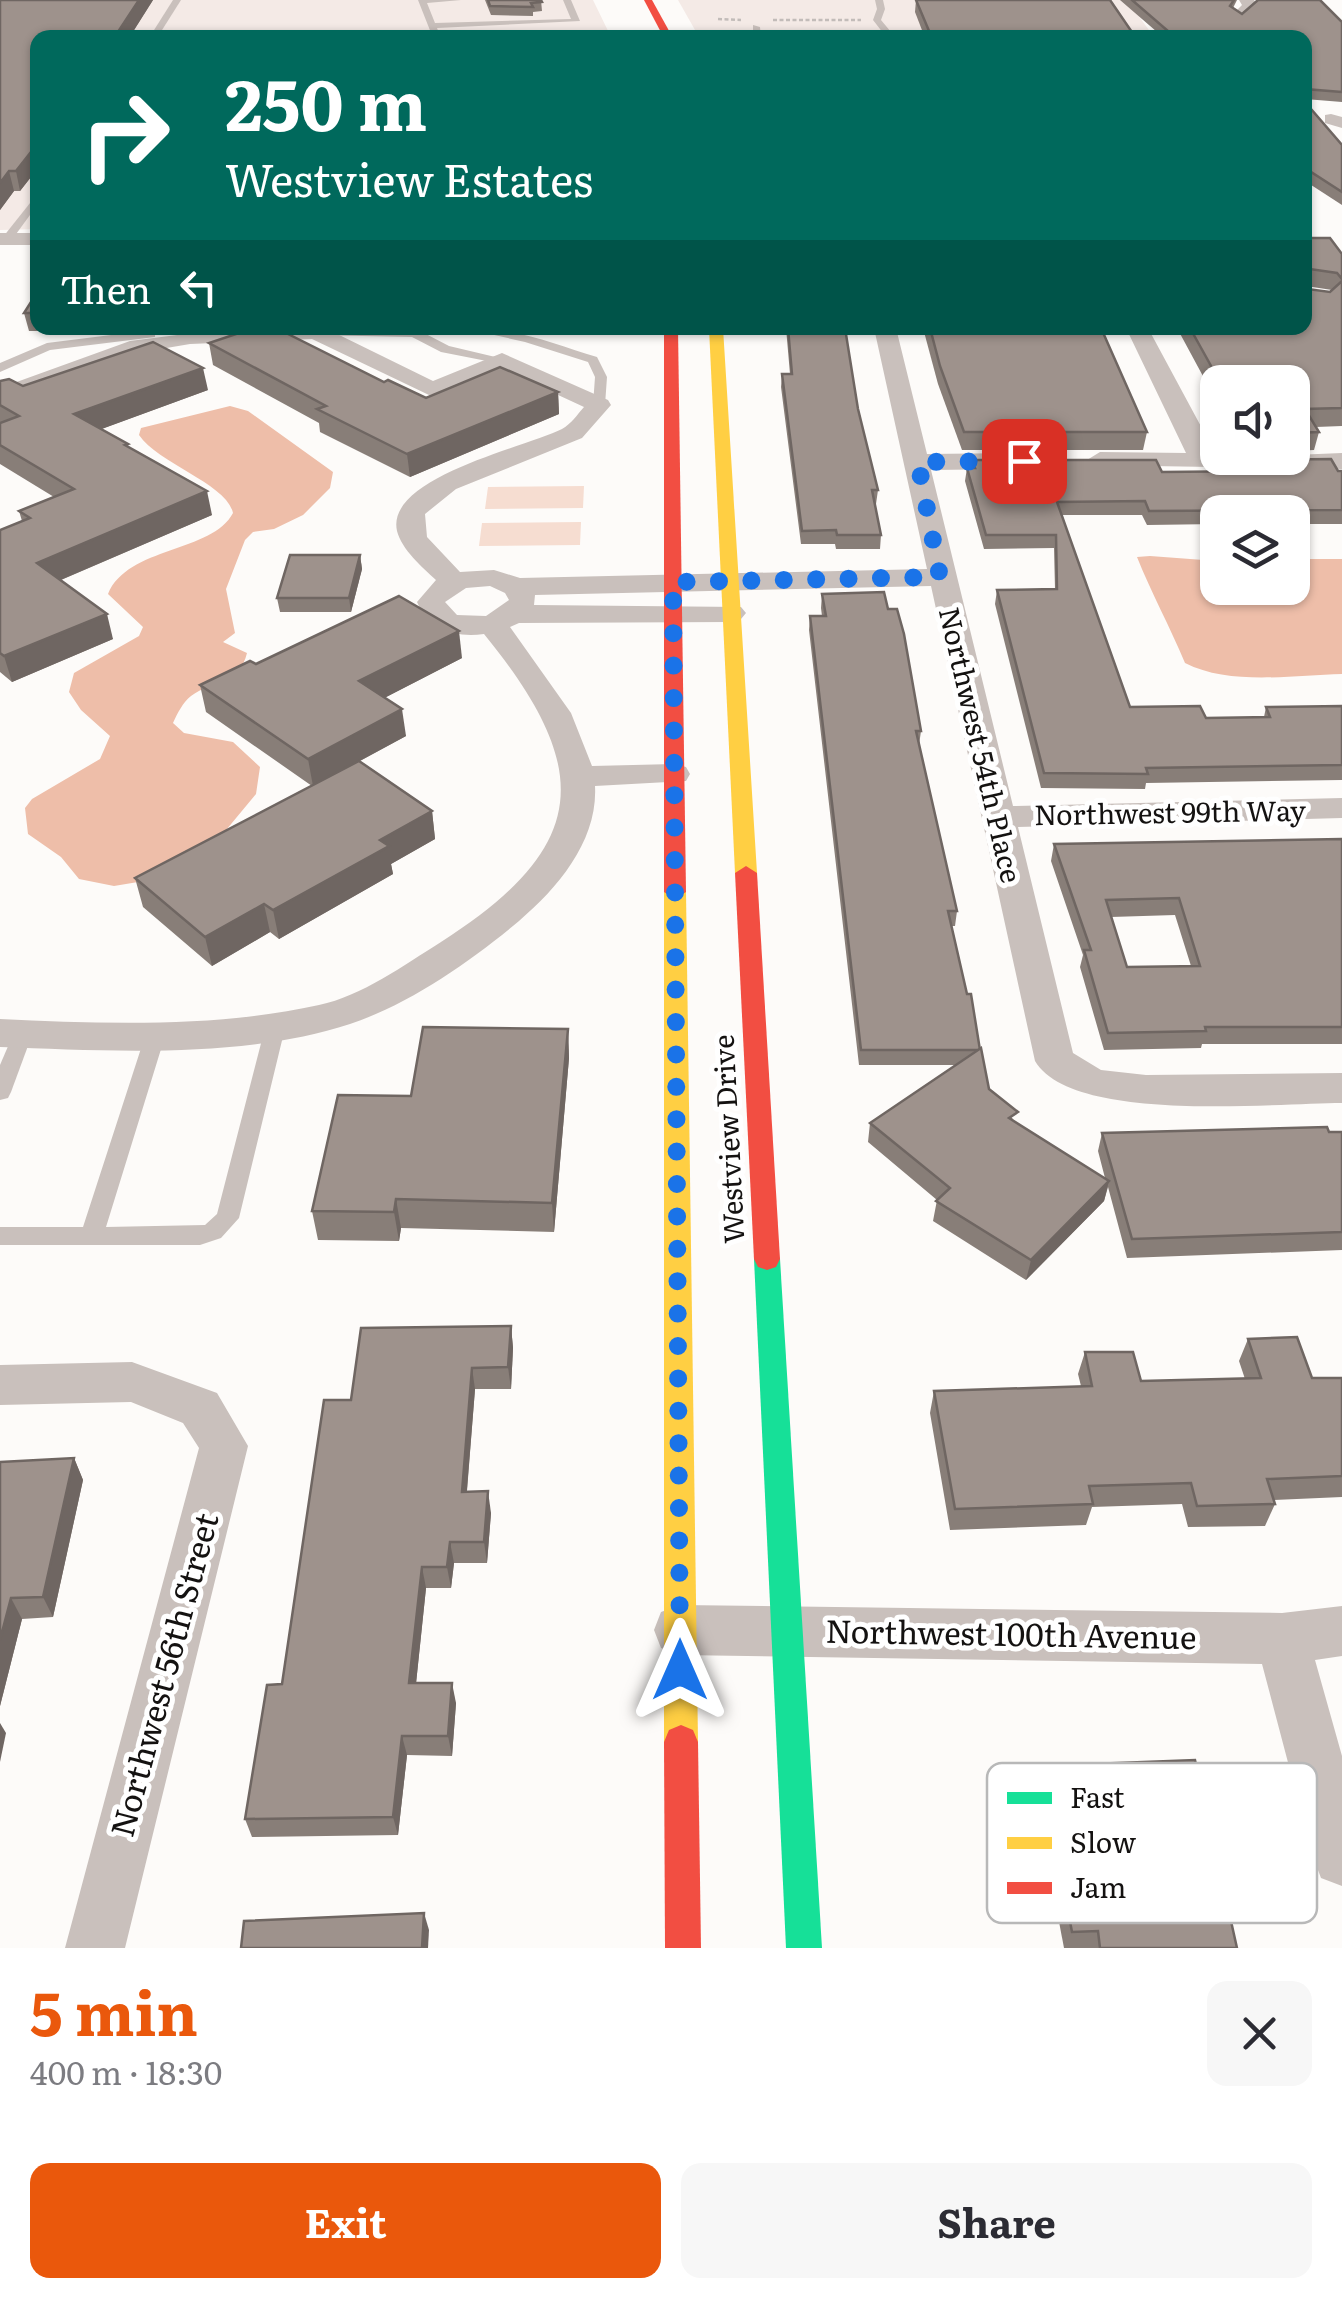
<!DOCTYPE html>
<meta charset="utf-8">
<style>
body{margin:0;font-family:Literata,serif;background:#f7f7f7;color:#2b2b33;height:100vh;display:flex;flex-direction:column;font-size:38px;white-space:nowrap}
*{box-sizing:border-box;margin:0}
p{font-size:32px;color:#7c7c81}
.icon{flex:none;width:55px;height:55px;fill:none;stroke:currentColor;stroke-width:2;stroke-linecap:round;stroke-linejoin:round}
.map{position:relative;height:1948px;overflow:hidden}
.sheet{display:flex;flex-direction:column;background:#fff;flex:1}
.sheet>*{flex:none}
.hud{position:absolute;left:30px;top:30px;width:1282px;height:305px;border-radius:20px;box-shadow:0 2px 8px #0004;background:#00695c;color:#fff;overflow:hidden}
.tools{position:absolute;left:1200px;top:365px;display:grid;gap:20px}
.tools a{display:grid;place-items:center;width:110px;height:110px;border-radius:20px;background:#fff;box-shadow:0 2px 8px #0004;font-size:50px}
.pin{position:absolute;display:grid;place-items:center;width:85px;height:85px;color:#fff;margin:-42px;border-radius:20px;box-shadow:0 5px 15px #0006}
.me{position:absolute;width:110px;margin:-55px;rotate:0deg;stroke-linejoin:round;filter:drop-shadow(0 0 8px #0008)}
.turn{display:flex;align-items:center;gap:35px;height:210px;padding:0 30px;font-size:45px}
.turn .icon{width:130px;height:130px;stroke-width:2.5}
.turn b{display:block;font-size:70px;line-height:85px}
.then{display:flex;align-items:center;height:95px;padding:0 30px;background:#0003;gap:20px;font-size:38px}
.round{display:grid;place-items:center;flex:none;width:105px;height:105px;border-radius:20px;background:#f7f7f7}
.overview{display:flex;align-items:center;justify-content:space-between;height:170px;padding:0 30px}
h1{font-size:60px;font-weight:700;line-height:75px;color:#ea580c}
.button{display:flex;gap:20px;margin-top:auto;padding:20px 30px}
.button a{flex:1;height:115px;border-radius:20px;background:#ea580c;color:#fff;font-size:40px;font-weight:700;line-height:115px;text-align:center}
.button a+a{background:#f7f7f7;color:#2b2b33}
.map>svg:first-child{display:block}
.built{fill:#f4eae6}
.green{fill:#f6ddd1}
.water{fill:#eebea9}
.lines{fill:none;stroke-linecap:round;stroke-linejoin:round}
.path{stroke:#c2bcb9;stroke-width:2.5;stroke-dasharray:4 2.5;stroke-linecap:butt}
.lane{fill:#c9c0bc;fill-rule:evenodd}
.street{fill:#c9c0bc;fill-rule:evenodd}
.fast{fill:#16e098;fill-rule:evenodd}
.slow{fill:#ffcf43;fill-rule:evenodd}
.jam{fill:#f24e42;fill-rule:evenodd}
.wall{fill:#887e78;fill-rule:evenodd}
.shaded-wall{fill:#6f6662}
.building{fill:#9e928c;stroke:#6f6662;stroke-width:2.5;fill-rule:evenodd}
.route{stroke:#1a73e8;stroke-width:18;stroke-dasharray:0 32.4}
.labels{text-anchor:middle;stroke-width:10;stroke-linejoin:round;paint-order:stroke}
.street-label{font-size:28px;fill:#141211;stroke:#fff}
.near-street-label{font-size:32px;fill:#141211;stroke:#fff}
.key{fill:#fff;stroke:#b8b8b8;stroke-width:2.5}
.key-label{font-size:28px;fill:#141211}
</style>
<div class="map">
<svg width="1342" height="1948" viewBox="0 0 1342 1948">
<rect width="100%" height="100%" fill="#fdfbf9"/>
<g class="built">
<path d="M 0,0 L 593,0 L 611,37 L 38,38 L 37,229 L 0,230 Z"/>
<path d="M 678,0 L 1127,0 L 1154,37 L 699,37 Z"/>
</g>
<g class="green">
<path d="M 584,486 L 583,508 L 485,509 L 488,487 Z"/>
<path d="M 581,522 L 580,545 L 479,546 L 482,523 Z"/>
</g>
<g class="water">
<path d="M 230,406 L 248,411 L 333,472 L 330,488 L 303,515 L 274,529 L 253,532 L 245,540 L 226,589 L 235,633 L 223,642 L 247,653 C 240,683 213,680 191,696 C 183,702 177,714 173,723 L 184,733 L 233,742 L 260,767 L 256,794 L 207,853 L 138,882 L 114,886 L 79,879 L 61,857 L 28,834 L 25,808 L 32,799 L 100,759 L 110,736 L 81,710 L 69,692 L 74,673 L 139,636 L 143,627 L 108,594 C 128,546 212,553 233,513 C 227,484 159,464 139,435 L 141,428 Z"/>
<path d="M 1150,556 L 1217,561 L 1218,588 L 1292,588 L 1293,559 L 1342,559 L 1342,674 C 1292,675 1230,686 1185,663 C 1170,627 1151,592 1137,557 Z"/>
</g>
<g class="lines">
<g class="path">
<path d="M 718,19 L 741,20"/>
<path d="M 773,20 L 861,20"/>
</g>
<g class="lane">
<path d="M 173,0 L 181,0 L 157,38 L 149,38 Z"/>
<path d="M 418,0 L 461,0 L 427,3 L 435,23 L 571,19 L 563,0 L 571,0 L 580,21 L 437,28 L 440,36 L 433,38 Z"/>
<path d="M 875,0 L 883,0 L 885,9 L 881,20 L 896,38 L 887,38 L 873,20 L 877,9 Z"/>
<path d="M 753,25 L 760,27 L 761,38 L 753,38 Z"/>
<path d="M 38,193 L 38,204 L 11,241 L 3,241 L 3,237 Z"/>
<path d="M 316,328 L 434,328 L 424,333 L 449,346 L 508,360 L 502,364 L 441,352 L 412,337 L 312,335 L 310,332 Z"/>
<path d="M 463,328 C 509,325 554,344 597,357 L 607,377 L 605,405 L 599,409 L 593,405 L 595,377 L 588,362 L 525,342 Z"/>
<path d="M 151,330 L 155,331 L 155,337 L 50,350 L 0,372 L 0,363 L 47,343 Z"/>
<path d="M 276,1017 L 286,1024 L 239,1218 L 221,1238 L 200,1245 L 0,1245 L 0,1227 L 83,1227 L 146,1033 L 156,1026 L 166,1033 L 106,1227 L 205,1225 L 217,1214 L 266,1024 Z"/>
<path d="M 22,1028 L 32,1035 L 11,1092 L 8,1098 L 0,1100 L 0,1065 L 15,1030 Z"/>
</g>
<g class="street">
<path d="M 1239,0 L 1254,0 L 1257,5 L 1240,20 L 1232,15 L 1242,5 Z"/>
<path d="M 1331,114 L 1342,117 L 1342,128 L 1325,123 L 1325,115 Z"/>
<rect x="0" y="233" width="38" height="12"/>
<path d="M 232,328 L 325,328 L 433,381 L 502,353 L 608,400 L 611,405 L 582,438 L 456,489 L 425,514 L 427,537 L 460,572 L 494,570 L 520,578 L 927,569 L 874,328 L 896,328 L 927,454 L 1020,453 L 1033,461 L 1020,469 L 931,470 L 1013,806 L 1342,798 L 1342,818 L 1018,827 L 1073,1053 L 1101,1070 L 1146,1075 L 1342,1073 L 1342,1103 C 1275,1103 1072,1124 1035,1061 L 931,586 L 535,595 L 534,605 L 741,607 L 746,613 L 741,619 L 731,622 L 519,623 L 510,627 L 571,713 L 592,766 L 674,764 L 686,767 L 690,774 L 686,781 L 595,786 C 598,840 559,887 519,921 C 471,961 410,1004 350,1024 C 244,1059 110,1051 0,1047 L 0,1019 C 105,1024 216,1028 319,1005 C 362,996 404,965 441,942 C 591,846 594,769 484,634 C 454,638 429,629 417,602 L 436,580 C 422,567 402,550 397,531 C 385,477 527,447 562,429 C 571,424 577,415 584,407 L 502,369 L 446,393 L 429,395 L 312,339 L 190,344 L 143,352 L 0,403 L 0,388 L 130,341 ZM 490,586 L 505,593 L 509,600 L 486,616 L 457,615 L 445,602 L 466,588 Z"/>
<path d="M 1126,328 L 1148,328 L 1218,458 L 1342,453 L 1342,469 L 1091,465 L 1087,460 L 1100,452 L 1186,453 Z"/>
<path d="M 132,1362 L 217,1393 L 248,1446 L 125,1948 L 65,1948 L 199,1448 L 183,1423 L 131,1402 L 0,1405 L 0,1365 Z"/>
<path d="M 680,1605 L 1282,1613 L 1342,1606 L 1342,1656 L 1315,1660 L 1342,1756 L 1342,1886 L 1321,1878 L 1313,1857 L 1262,1664 L 680,1655 L 661,1648 L 654,1630 L 661,1612 Z"/>
</g>
<path class="fast" d="M 767,1248 L 776,1251 L 780,1259 L 822,1948 L 786,1948 L 754,1259 L 758,1251 Z"/>
<g class="slow">
<path d="M 709,328 L 723,328 L 757,873 L 746,880 L 735,873 Z"/>
<path d="M 675,885 L 686,892 L 698,1742 L 693,1754 L 681,1759 L 669,1754 L 664,1742 L 664,892 Z"/>
</g>
<g class="jam">
<path d="M 644,0 L 652,0 L 673,38 L 664,38 Z"/>
<path d="M 664,328 L 678,328 L 686,892 L 675,899 L 664,892 Z"/>
<path d="M 746,866 L 757,873 L 780,1259 L 776,1267 L 767,1270 L 758,1267 L 754,1259 L 735,873 Z"/>
<path d="M 681,1725 L 693,1730 L 698,1742 L 701,1948 L 665,1948 L 664,1742 L 669,1730 Z"/>
</g>
</g>
<g class="wall">
<path d="M 0,0 L 153,0 L 129,38 L 38,38 L 38,168 L 20,191 L 14,191 L 0,210 Z"/>
<path d="M 485,0 L 541,0 L 542,11 L 533,12 L 533,16 L 491,15 Z"/>
<path d="M 916,0 L 1136,38 L 925,38 L 915,12 Z"/>
<path d="M 1120,0 L 1237,0 L 1233,8 L 1242,14 L 1257,0 L 1320,0 L 1342,22 L 1342,102 L 1305,99 L 1305,38 L 1164,38 Z"/>
<path d="M 1305,102 L 1342,145 L 1342,205 L 1305,181 Z"/>
<path d="M 1305,238 L 1342,254 L 1342,426 L 1316,427 L 1319,432 L 1314,450 L 1292,451 L 1292,382 L 1218,382 L 1218,404 L 1177,328 L 1305,328 ZM 1306,286 L 1332,290 L 1330,292 L 1307,289 Z"/>
<path d="M 38,291 L 38,328 L 104,328 L 102,331 L 29,331 L 24,313 Z"/>
<path d="M 786,328 L 845,328 L 858,409 L 878,490 L 876,504 L 875,504 L 881,535 L 880,549 L 836,549 L 835,544 L 801,544 L 781,387 L 782,374 L 790,374 Z"/>
<path d="M 923,328 L 1101,328 L 1147,432 L 1143,450 L 962,450 L 938,384 Z"/>
<path d="M 209,343 L 384,382 L 426,398 L 558,392 L 559,414 L 410,477 L 320,432 L 319,423 L 213,365 Z"/>
<path d="M 0,381 L 23,386 L 208,390 L 101,429 L 129,447 L 212,515 L 61,580 L 113,639 L 12,682 L 0,672 L 0,530 L 22,521 L 19,511 L 54,497 L 0,464 Z"/>
<path d="M 972,460 L 1162,472 L 1254,471 L 1257,460 L 1342,471 L 1342,524 L 1292,524 L 1292,512 L 1218,512 L 1218,524 L 1147,525 L 1142,515 L 1062,515 L 1130,707 L 1206,718 L 1264,717 L 1266,707 L 1342,706 L 1342,780 L 1146,783 L 1145,789 L 1041,788 L 995,604 L 997,590 L 1055,589 L 1054,548 L 984,549 L 965,481 L 967,468 L 971,468 Z"/>
<path d="M 360,555 L 362,569 L 351,612 L 280,612 L 277,598 Z"/>
<path d="M 822,594 L 921,731 L 919,745 L 957,911 L 955,926 L 952,926 L 989,1089 L 1016,1123 L 1105,1178 L 1098,1151 L 1102,1133 L 1342,1132 L 1342,1250 L 1127,1258 L 1108,1187 L 1104,1201 L 1026,1280 L 933,1221 L 937,1200 L 868,1142 L 870,1123 L 955,1065 L 859,1065 L 809,630 L 810,616 L 822,616 L 821,608 Z"/>
<path d="M 462,658 L 384,698 L 406,736 L 360,761 L 432,811 L 435,839 L 391,864 L 393,874 L 279,939 L 270,932 L 212,966 L 143,907 L 135,878 L 312,786 L 206,712 L 200,685 L 256,664 Z"/>
<path d="M 1342,839 L 1342,1044 L 1202,1044 L 1201,1048 L 1104,1050 L 1080,967 L 1083,955 L 1051,861 L 1054,844 ZM 1175,915 L 1191,966 L 1127,967 L 1111,917 Z"/>
<path d="M 568,1029 L 569,1058 L 554,1232 L 401,1228 L 399,1241 L 318,1240 L 312,1211 L 411,1096 Z"/>
<path d="M 511,1326 L 513,1348 L 511,1389 L 475,1389 L 467,1491 L 491,1513 L 487,1563 L 454,1563 L 451,1588 L 426,1588 L 416,1683 L 456,1703 L 452,1756 L 407,1755 L 398,1835 L 252,1837 L 245,1819 L 282,1684 L 351,1400 Z"/>
<path d="M 1248,1339 L 1312,1378 L 1342,1378 L 1342,1497 L 1274,1500 L 1275,1504 L 1265,1526 L 1188,1527 L 1182,1504 L 1092,1507 L 1086,1525 L 950,1530 L 930,1413 L 934,1391 L 1081,1386 L 1078,1374 L 1085,1352 L 1141,1381 L 1245,1379 L 1239,1361 Z"/>
<path d="M 74,1458 L 83,1480 L 53,1617 L 22,1619 L 0,1706 L 0,1462 Z"/>
<path d="M 1040,1766 L 1237,1948 L 1064,1948 L 1033,1785 Z"/>
</g>
<g class="shaded-wall">
<path d="M 139,0 L 153,0 L 129,38 L 114,38 Z"/>
<path d="M 38,143 L 38,168 L 20,191 L 16,171 Z"/>
<path d="M 9,171 L 14,191 L 0,210 L 0,183 Z"/>
<path d="M 203,368 L 208,390 L 80,437 L 74,414 Z"/>
<path d="M 558,392 L 559,414 L 410,477 L 407,454 Z"/>
<path d="M 207,491 L 212,515 L 44,587 L 37,563 Z"/>
<path d="M 360,555 L 362,569 L 351,612 L 349,598 Z"/>
<path d="M 107,614 L 113,639 L 12,682 L 4,656 Z"/>
<path d="M 459,631 L 462,658 L 363,709 L 359,681 Z"/>
<path d="M 402,709 L 406,736 L 313,786 L 308,759 Z"/>
<path d="M 432,811 L 435,839 L 391,864 L 393,874 L 279,939 L 273,910 L 380,840 Z"/>
<path d="M 264,904 L 270,932 L 212,966 L 205,937 Z"/>
<path d="M 568,1029 L 569,1058 L 554,1232 L 552,1203 Z"/>
<path d="M 1109,1181 L 1104,1201 L 1026,1280 L 1031,1260 Z"/>
<path d="M 396,1199 L 401,1228 L 399,1241 L 394,1212 Z"/>
<path d="M 511,1326 L 513,1348 L 511,1389 L 508,1367 Z"/>
<path d="M 472,1368 L 475,1389 L 465,1513 L 462,1492 Z"/>
<path d="M 74,1458 L 83,1480 L 53,1617 L 43,1597 Z"/>
<path d="M 488,1491 L 491,1513 L 487,1563 L 484,1542 Z"/>
<path d="M 450,1542 L 454,1563 L 451,1588 L 447,1567 Z"/>
<path d="M 422,1567 L 426,1588 L 414,1703 L 409,1683 Z"/>
<path d="M 11,1598 L 22,1619 L 0,1706 L 0,1640 Z"/>
<path d="M 452,1683 L 456,1703 L 452,1756 L 448,1736 Z"/>
<path d="M 0,1723 L 6,1733 L 0,1762 Z"/>
<path d="M 402,1736 L 407,1755 L 398,1835 L 393,1817 Z"/>
<path d="M 424,1913 L 429,1930 L 428,1948 L 422,1948 Z"/>
</g>
<g class="building">
<path d="M 0,0 L 139,0 L 114,38 L 38,38 L 38,143 L 16,171 L 9,171 L 0,183 Z"/>
<path d="M 488,0 L 541,0 L 542,2 L 531,3 L 533,7 L 490,6 Z"/>
<path d="M 916,0 L 1110,0 L 1136,38 L 932,38 Z"/>
<path d="M 1132,0 L 1234,0 L 1230,6 L 1242,14 L 1258,0 L 1320,0 L 1342,22 L 1342,92 L 1305,89 L 1305,38 L 1176,38 Z"/>
<path d="M 1305,102 L 1342,145 L 1342,192 L 1305,168 Z"/>
<path d="M 1305,238 L 1330,238 L 1342,254 L 1342,279 L 1337,273 L 1310,269 L 1305,273 L 1307,289 L 1330,292 L 1342,281 L 1342,408 L 1305,409 L 1319,432 L 1292,433 L 1292,382 L 1220,382 L 1190,328 L 1305,328 Z"/>
<path d="M 38,291 L 38,313 L 24,313 Z"/>
<path d="M 254,328 L 276,328 L 384,382 L 388,380 L 426,398 L 500,367 L 558,392 L 407,454 L 317,409 L 326,406 L 209,343 Z"/>
<path d="M 788,328 L 845,328 L 858,409 L 878,490 L 872,490 L 881,535 L 837,535 L 836,530 L 802,531 L 782,374 L 792,374 Z"/>
<path d="M 930,328 L 1101,328 L 1147,432 L 964,432 L 940,366 Z"/>
<path d="M 153,342 L 203,368 L 74,414 L 128,444 L 125,445 L 207,491 L 37,563 L 107,614 L 4,656 L 0,653 L 0,530 L 30,518 L 19,511 L 74,489 L 0,445 L 0,423 L 19,416 L 0,405 L 0,381 L 9,379 L 23,386 Z"/>
<path d="M 1331,459 L 1338,471 L 1342,471 L 1342,510 L 1149,511 L 1145,501 L 1057,502 L 1130,707 L 1200,706 L 1206,718 L 1270,717 L 1266,707 L 1342,706 L 1342,765 L 1146,768 L 1148,774 L 1044,773 L 997,590 L 1057,589 L 1056,535 L 986,535 L 967,468 L 975,468 L 972,460 L 1156,460 L 1162,472 L 1263,471 L 1257,460 Z"/>
<path d="M 290,555 L 360,555 L 349,598 L 277,598 Z"/>
<path d="M 884,592 L 888,609 L 897,609 L 904,634 L 921,731 L 916,731 L 957,911 L 948,911 L 967,994 L 971,994 L 980,1050 L 861,1050 L 810,616 L 826,616 L 822,594 Z"/>
<path d="M 399,596 L 459,631 L 359,681 L 402,709 L 308,759 L 200,685 L 250,661 L 256,664 Z"/>
<path d="M 359,761 L 432,811 L 380,840 L 389,846 L 273,910 L 264,904 L 205,937 L 135,878 Z"/>
<path d="M 1342,839 L 1342,1027 L 1205,1027 L 1206,1031 L 1108,1033 L 1084,950 L 1091,950 L 1054,844 ZM 1179,898 L 1200,966 L 1127,967 L 1106,900 Z"/>
<path d="M 423,1027 L 568,1029 L 552,1203 L 396,1199 L 394,1212 L 312,1211 L 338,1095 L 411,1096 Z"/>
<path d="M 981,1048 L 989,1089 L 1018,1112 L 1009,1118 L 1109,1181 L 1031,1260 L 936,1201 L 950,1188 L 870,1123 Z"/>
<path d="M 1327,1127 L 1329,1132 L 1342,1132 L 1342,1232 L 1132,1239 L 1102,1133 Z"/>
<path d="M 511,1326 L 508,1367 L 472,1368 L 462,1492 L 488,1491 L 484,1542 L 450,1542 L 447,1567 L 422,1567 L 409,1683 L 452,1683 L 448,1736 L 402,1736 L 393,1817 L 245,1819 L 267,1685 L 282,1684 L 324,1400 L 351,1400 L 361,1328 Z"/>
<path d="M 1297,1337 L 1312,1378 L 1342,1378 L 1342,1476 L 1267,1479 L 1275,1504 L 1197,1506 L 1191,1483 L 1089,1486 L 1093,1504 L 955,1509 L 934,1391 L 1092,1386 L 1085,1352 L 1133,1352 L 1141,1381 L 1261,1378 L 1248,1339 Z"/>
<path d="M 74,1458 L 43,1597 L 11,1598 L 0,1640 L 0,1462 Z"/>
<path d="M 1195,1760 L 1237,1948 L 1100,1948 L 1098,1931 L 1072,1932 L 1040,1766 Z"/>
<path d="M 424,1913 L 422,1948 L 241,1948 L 244,1921 Z"/>
</g>
<g class="lines">
<path class="route" d="M 680,1670 L 673,582 L 940,577 L 918,462 L 1024,461"/>
</g>
<g class="labels">
<g class="street-label">
<text transform="translate(980 745) rotate(77)" y="10">Northwest 54th Place</text>
<text transform="translate(1170 813) rotate(-1)" y="10">Northwest 99th Way</text>
<text transform="translate(729 1139) rotate(-93)" y="10">Westview Drive</text>
</g>
<g class="near-street-label">
<text transform="translate(1011 1635) rotate(1)" y="11">Northwest 100th Avenue</text>
<text transform="translate(165 1675) rotate(-75)" y="11">Northwest 56th Street</text>
</g>
</g>
<rect x="987" y="1763" width="330" height="160" rx="15" class="key"/>
<rect x="1007" y="1792" width="45" height="12" fill="#16e098"/>
<rect x="1007" y="1837" width="45" height="12" fill="#ffcf43"/>
<rect x="1007" y="1882" width="45" height="12" fill="#f24e42"/>
<g class="key-label">
<text x="1070" y="1808">Fast</text>
<text x="1070" y="1853">Slow</text>
<text x="1070" y="1898">Jam</text>
</g>
</svg>
<div class="tools">
<a><svg class="icon" aria-label="sound" viewBox="0 0 24 24"><path d="M4 9h4l5-4v14l-5-4H4zM17 9q2 3 0 6"/></svg></a>
<a><svg class="icon" aria-label="layers" viewBox="0 0 24 24"><path d="M12 4l9 5-9 5-9-5zM3 14l9 5 9-5"/></svg></a>
</div>
<div class="pin" style="left:1024px;top:461px;background:#d93025"><svg class="icon" aria-label="arrive" viewBox="0 0 24 24"><path d="M6 21V4h12l-3 4 3 4H6"/></svg></div>
<svg class="me" style="left:680px;top:1670px" viewBox="-20 -20 40 40"><path d="M0-17L14 15 0 8-14 15z" fill="#1a73e8" stroke="#fff" stroke-width="4"/></svg>
<div class="hud">
<div class="turn"><svg class="icon" aria-label="right" viewBox="0 0 24 24"><path d="M7 20v-9h11M14 6l5 5-5 5"/></svg><div><b>250 m</b>Westview Estates</div></div>
<div class="then">Then<svg class="icon" aria-label="left" viewBox="0 0 24 24"><path d="M17 20v-9H6M10 6l-5 5 5 5"/></svg></div>
</div>
</div>
<section class="sheet">
<div class="overview"><div><h1>5 min</h1><p>400 m · 18:30</p></div><a class="round"><svg class="icon" aria-label="close" viewBox="0 0 24 24"><path d="M6 6l12 12M18 6L6 18"/></svg></a></div>
<div class="button"><a>Exit</a><a>Share</a></div>
</section>
